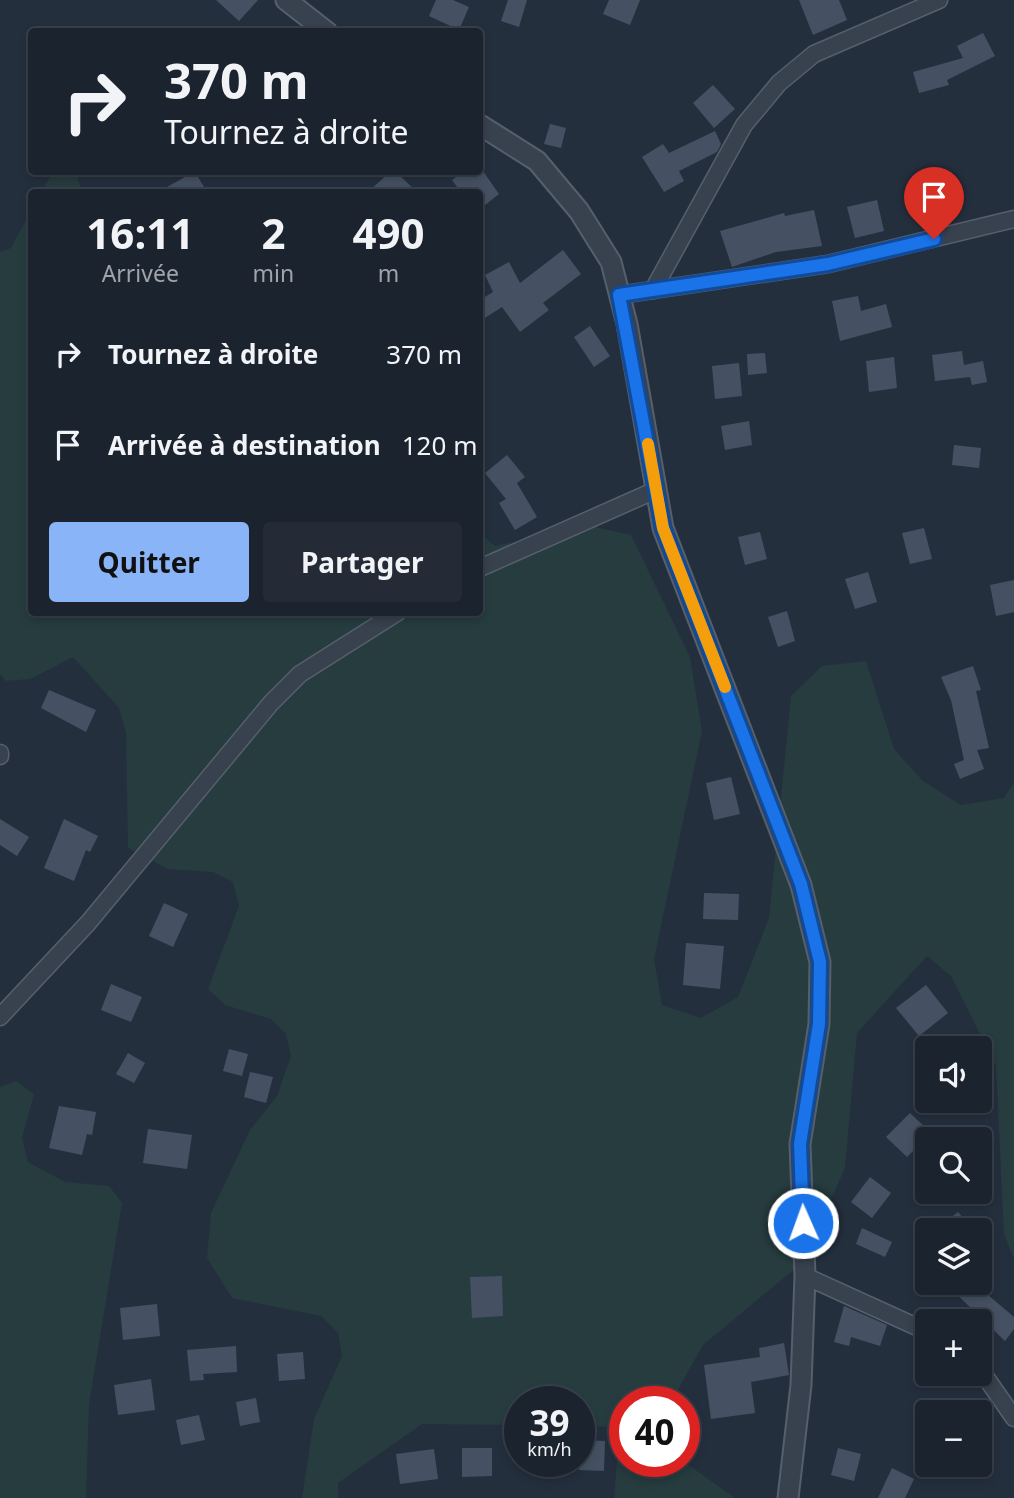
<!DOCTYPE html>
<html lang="fr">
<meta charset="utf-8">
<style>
body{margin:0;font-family:"Noto Sans",sans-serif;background:#242b36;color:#f1f3f6;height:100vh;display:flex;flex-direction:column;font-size:26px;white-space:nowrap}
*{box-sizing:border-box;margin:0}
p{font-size:23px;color:#a0a4aa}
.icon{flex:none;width:38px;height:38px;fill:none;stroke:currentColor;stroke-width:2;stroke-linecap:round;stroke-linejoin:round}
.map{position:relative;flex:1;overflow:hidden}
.panel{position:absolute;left:28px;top:189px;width:455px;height:427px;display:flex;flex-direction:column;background:#1b232e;border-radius:7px;box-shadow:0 4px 10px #0003,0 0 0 2px #39404a}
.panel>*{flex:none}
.guide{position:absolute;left:28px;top:28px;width:455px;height:147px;border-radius:7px;box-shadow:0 4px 10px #0003,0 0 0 2px #39404a;background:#1b232e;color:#f1f3f6;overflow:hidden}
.controls{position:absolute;left:915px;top:1036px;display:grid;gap:14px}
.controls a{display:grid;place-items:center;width:77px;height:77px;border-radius:7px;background:#1b232e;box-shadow:0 4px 10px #0003,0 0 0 2px #39404a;font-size:35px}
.speed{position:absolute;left:504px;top:1386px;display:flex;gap:14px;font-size:35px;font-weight:700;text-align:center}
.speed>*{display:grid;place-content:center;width:91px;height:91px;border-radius:50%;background:#1b232e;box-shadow:0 4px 10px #0003,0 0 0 2px #39404a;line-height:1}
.speed small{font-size:18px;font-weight:400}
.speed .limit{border:10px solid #d22;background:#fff;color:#111}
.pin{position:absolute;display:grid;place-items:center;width:60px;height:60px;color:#fff;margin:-72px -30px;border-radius:50% 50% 50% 0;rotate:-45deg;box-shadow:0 0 7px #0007}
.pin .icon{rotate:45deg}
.me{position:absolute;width:77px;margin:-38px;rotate:358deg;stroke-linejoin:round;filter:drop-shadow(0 0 5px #0008)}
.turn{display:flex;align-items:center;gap:24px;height:147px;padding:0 21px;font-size:32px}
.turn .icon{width:91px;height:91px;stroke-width:2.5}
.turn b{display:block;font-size:49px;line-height:60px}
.eta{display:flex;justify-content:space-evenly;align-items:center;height:119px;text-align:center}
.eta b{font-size:42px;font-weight:700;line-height:49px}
.action{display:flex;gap:14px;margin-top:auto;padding:14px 21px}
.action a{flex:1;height:80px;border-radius:7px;background:#8ab4f8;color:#111;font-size:28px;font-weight:700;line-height:80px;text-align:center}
.action a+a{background:#242b36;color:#f1f3f6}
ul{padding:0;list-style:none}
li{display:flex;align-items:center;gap:21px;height:91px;padding:0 21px}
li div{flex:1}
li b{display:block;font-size:26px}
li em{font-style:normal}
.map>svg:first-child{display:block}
.green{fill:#263c3f}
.building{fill:#455162}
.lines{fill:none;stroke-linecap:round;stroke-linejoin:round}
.minor-casing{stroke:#565f6c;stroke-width:19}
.tertiary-casing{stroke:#565f6c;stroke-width:23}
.minor{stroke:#38414e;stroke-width:16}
.tertiary{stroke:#38414e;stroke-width:19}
.route-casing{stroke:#114b97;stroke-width:18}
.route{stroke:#1a73e8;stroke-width:12}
.slow{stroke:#f59e0b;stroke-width:12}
</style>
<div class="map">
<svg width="1014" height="1498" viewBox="0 0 1014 1498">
<rect width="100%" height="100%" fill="#242f3e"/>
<g class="green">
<path d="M 53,172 L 76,172 L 82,192 L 41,192 Z"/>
<path d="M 31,211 L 32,612 L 480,612 L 480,533 L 495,546 L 590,526 L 631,535 L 690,657 L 702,731 L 654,959 L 662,1005 L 701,1018 L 738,997 L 769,918 L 791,696 L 822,666 L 866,661 L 894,749 L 923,781 L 961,805 L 1004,798 L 1014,782 L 1014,1259 L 1004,1234 L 996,1066 L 951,976 L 927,956 L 857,1033 L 845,1168 L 804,1261 L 703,1345 L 671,1402 L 625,1402 L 625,1461 L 683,1461 L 735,1498 L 614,1498 L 620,1427 L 579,1426 L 579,1402 L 520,1402 L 520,1425 L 422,1424 L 338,1483 L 338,1498 L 302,1498 L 314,1419 L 342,1356 L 338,1333 L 321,1316 L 232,1298 L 207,1258 L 211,1213 L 250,1130 L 277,1096 L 291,1056 L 286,1034 L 271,1019 L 225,1005 L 208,989 L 239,906 L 233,882 L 213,872 L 168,869 L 128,848 L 126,733 L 119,708 L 73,657 L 30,679 L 6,681 L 0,674 L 0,252 L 11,248 Z"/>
<path d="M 16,1081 L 34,1094 L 22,1138 L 28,1162 L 65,1182 L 109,1186 L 122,1203 L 89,1404 L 86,1498 L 0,1498 L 0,1087 Z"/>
</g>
<g class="building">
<path d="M 216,0 L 258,0 L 239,21 Z"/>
<path d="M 436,0 L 453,0 L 469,7 L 459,30 L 429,16 Z"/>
<path d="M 508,0 L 527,0 L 519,27 L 501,21 Z"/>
<path d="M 609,0 L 640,0 L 630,25 L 603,14 Z"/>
<path d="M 799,0 L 839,0 L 847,20 L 813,35 Z"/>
<path d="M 983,33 L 995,56 L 947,80 L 949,85 L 919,93 L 913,72 L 963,58 L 957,46 Z"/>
<path d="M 713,85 L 735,109 L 714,128 L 693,103 Z"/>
<path d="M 550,124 L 566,128 L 561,148 L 544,144 Z"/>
<path d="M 715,131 L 721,144 L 717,152 L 679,171 L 684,181 L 664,192 L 642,157 L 663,144 L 669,153 Z"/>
<path d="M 480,167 L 499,194 L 480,209 L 480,192 L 461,192 L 452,180 L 463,172 L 480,172 Z"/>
<path d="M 933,168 L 941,188 L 923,195 L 916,175 Z"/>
<path d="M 195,172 L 207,192 L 158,192 L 194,172 Z"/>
<path d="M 390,172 L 396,172 L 417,192 L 368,192 Z"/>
<path d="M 877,200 L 884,231 L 855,238 L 847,207 Z"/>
<path d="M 814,210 L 822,246 L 776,252 L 732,267 L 720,231 L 784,213 L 785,216 Z"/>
<path d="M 563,250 L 581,274 L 543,303 L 549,310 L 520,332 L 502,307 L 480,321 L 480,300 L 493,292 L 485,275 L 509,262 L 520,283 Z"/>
<path d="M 858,296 L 861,311 L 886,304 L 892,327 L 840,341 L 832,301 Z"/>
<path d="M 590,326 L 610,356 L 594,367 L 574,337 Z"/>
<path d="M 962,351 L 964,365 L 983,361 L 987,382 L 972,385 L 970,377 L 935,381 L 932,355 Z"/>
<path d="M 765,353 L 767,373 L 748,375 L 747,354 Z"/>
<path d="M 894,357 L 897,388 L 869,392 L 866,361 Z"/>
<path d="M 739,363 L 742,396 L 715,399 L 712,366 Z"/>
<path d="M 749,421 L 752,445 L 725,450 L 721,426 Z"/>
<path d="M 954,445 L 981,448 L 979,468 L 952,465 Z"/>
<path d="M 507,455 L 525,477 L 517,483 L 537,517 L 515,530 L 499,503 L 506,499 L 485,473 Z"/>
<path d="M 924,528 L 932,559 L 910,564 L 902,533 Z"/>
<path d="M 760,532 L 767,559 L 745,565 L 738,537 Z"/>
<path d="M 868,572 L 877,602 L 855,609 L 845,579 Z"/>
<path d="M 1014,580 L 1014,612 L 996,616 L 990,585 Z"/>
<path d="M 787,611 L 795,641 L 778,647 L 768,617 Z"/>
<path d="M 973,666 L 981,690 L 976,691 L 989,748 L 977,750 L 984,769 L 960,779 L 954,764 L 964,760 L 951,700 L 941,677 Z"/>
<path d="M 49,690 L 96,710 L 86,732 L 41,708 Z"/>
<path d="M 731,777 L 740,814 L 714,820 L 706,783 Z"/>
<path d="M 0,819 L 29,837 L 17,856 L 0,845 Z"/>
<path d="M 64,819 L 98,836 L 90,852 L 86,850 L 74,881 L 44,868 Z"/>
<path d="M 704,893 L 739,894 L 738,920 L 703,919 Z"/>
<path d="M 164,903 L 188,914 L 173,947 L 149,936 Z"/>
<path d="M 686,943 L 724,946 L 720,989 L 683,985 Z"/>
<path d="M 111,984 L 142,997 L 131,1022 L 101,1010 Z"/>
<path d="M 926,985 L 948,1013 L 919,1036 L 896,1008 Z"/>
<path d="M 229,1049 L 248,1054 L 242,1076 L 223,1071 Z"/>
<path d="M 128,1053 L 145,1063 L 134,1083 L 116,1074 Z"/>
<path d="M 250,1072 L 273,1077 L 266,1103 L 244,1097 Z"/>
<path d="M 59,1106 L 96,1112 L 92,1135 L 87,1134 L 82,1155 L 49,1148 Z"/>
<path d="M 910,1113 L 931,1133 L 907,1157 L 886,1137 Z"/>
<path d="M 148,1129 L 192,1135 L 187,1169 L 143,1163 Z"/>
<path d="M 870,1177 L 891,1193 L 872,1218 L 851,1202 Z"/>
<path d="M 958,1212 L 973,1230 L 935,1230 Z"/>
<path d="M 862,1228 L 892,1242 L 885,1257 L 856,1244 Z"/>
<path d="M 502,1276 L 503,1316 L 472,1318 L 470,1277 Z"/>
<path d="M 945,1283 L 974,1283 L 1014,1317 L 1014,1329 L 1005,1341 Z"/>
<path d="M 157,1304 L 160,1336 L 123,1340 L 120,1308 Z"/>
<path d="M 844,1306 L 887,1325 L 880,1346 L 851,1337 L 849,1346 L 834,1342 Z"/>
<path d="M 784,1343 L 789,1375 L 751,1382 L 755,1413 L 711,1419 L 704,1365 L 760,1357 L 759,1348 Z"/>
<path d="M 236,1346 L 237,1372 L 203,1374 L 204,1380 L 190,1381 L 187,1350 Z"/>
<path d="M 303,1352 L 305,1379 L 279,1381 L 277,1354 Z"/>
<path d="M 151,1379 L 155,1410 L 118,1415 L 114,1385 Z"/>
<path d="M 256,1398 L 260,1422 L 240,1426 L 236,1402 Z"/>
<path d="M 199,1415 L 205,1440 L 181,1445 L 176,1420 Z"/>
<path d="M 579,1440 L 605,1441 L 604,1471 L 579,1470 Z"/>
<path d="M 462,1448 L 492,1448 L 492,1476 L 462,1477 Z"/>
<path d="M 838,1448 L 861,1454 L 854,1481 L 831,1475 Z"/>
<path d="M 434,1449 L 438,1479 L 400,1484 L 396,1454 Z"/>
<path d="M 892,1468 L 914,1479 L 905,1498 L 878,1498 Z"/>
</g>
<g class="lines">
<defs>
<g id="minor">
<path d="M 653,290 L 744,125 L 779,83 L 814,54 L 939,0"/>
<path d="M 619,295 L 828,264 L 1014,219"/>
<path d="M 480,568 L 656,490"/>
<path d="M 0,753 L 0,756"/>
<path d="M 0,1017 L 88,923 L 271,703 L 300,674 L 398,612"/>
<path d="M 805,1276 L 928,1332"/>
<path d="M 980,1369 L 1014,1418"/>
</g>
<g id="tertiary">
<path d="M 286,0 L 327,32"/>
<path d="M 480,125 L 537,161 L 579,211 L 611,262 L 627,324 L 663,528 L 801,885 L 820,962 L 819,1024 L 800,1144 L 805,1276 L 801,1385 L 788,1498"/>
</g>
</defs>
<use href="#minor" class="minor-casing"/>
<use href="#tertiary" class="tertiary-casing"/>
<use href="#minor" class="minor"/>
<use href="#tertiary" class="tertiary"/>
</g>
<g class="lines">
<defs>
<path id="route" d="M 803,1223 L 800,1144 L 819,1024 L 820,962 L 801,884 L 663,528 L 619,295 L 828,264 L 934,239"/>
</defs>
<use href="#route" class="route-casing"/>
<use href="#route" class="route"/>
<path class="slow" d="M 648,444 L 663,528 L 725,687"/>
</g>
</svg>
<div class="controls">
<a><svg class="icon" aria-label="sound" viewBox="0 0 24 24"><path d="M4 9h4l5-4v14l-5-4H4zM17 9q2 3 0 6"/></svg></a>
<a><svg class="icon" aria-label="search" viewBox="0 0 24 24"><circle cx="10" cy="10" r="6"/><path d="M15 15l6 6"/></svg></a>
<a><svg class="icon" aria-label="layers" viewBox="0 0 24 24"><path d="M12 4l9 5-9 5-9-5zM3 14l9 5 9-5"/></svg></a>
<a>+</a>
<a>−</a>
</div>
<div class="speed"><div>39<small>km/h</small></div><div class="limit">40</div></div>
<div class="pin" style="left:934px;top:239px;background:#d93025"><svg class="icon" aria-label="arrive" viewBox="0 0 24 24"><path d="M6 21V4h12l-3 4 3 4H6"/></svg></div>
<svg class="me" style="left:803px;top:1223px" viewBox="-20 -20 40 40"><circle r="17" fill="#1a73e8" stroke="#fff" stroke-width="3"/><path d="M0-11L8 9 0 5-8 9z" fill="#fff"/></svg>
<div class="guide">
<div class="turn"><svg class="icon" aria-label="right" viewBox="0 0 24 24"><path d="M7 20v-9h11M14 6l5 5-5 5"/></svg><div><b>370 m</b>Tournez à droite</div></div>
</div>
<section class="panel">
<div class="eta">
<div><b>16:11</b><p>Arrivée</p></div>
<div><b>2</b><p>min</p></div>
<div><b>490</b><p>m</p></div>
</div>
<ul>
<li><svg class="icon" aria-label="right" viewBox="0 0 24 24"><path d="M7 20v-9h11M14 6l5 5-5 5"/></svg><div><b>Tournez à droite</b></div><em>370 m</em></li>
<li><svg class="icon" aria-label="arrive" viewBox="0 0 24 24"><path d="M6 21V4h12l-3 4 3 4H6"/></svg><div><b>Arrivée à destination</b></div><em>120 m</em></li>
</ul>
<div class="action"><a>Quitter</a><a>Partager</a></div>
</section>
</div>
